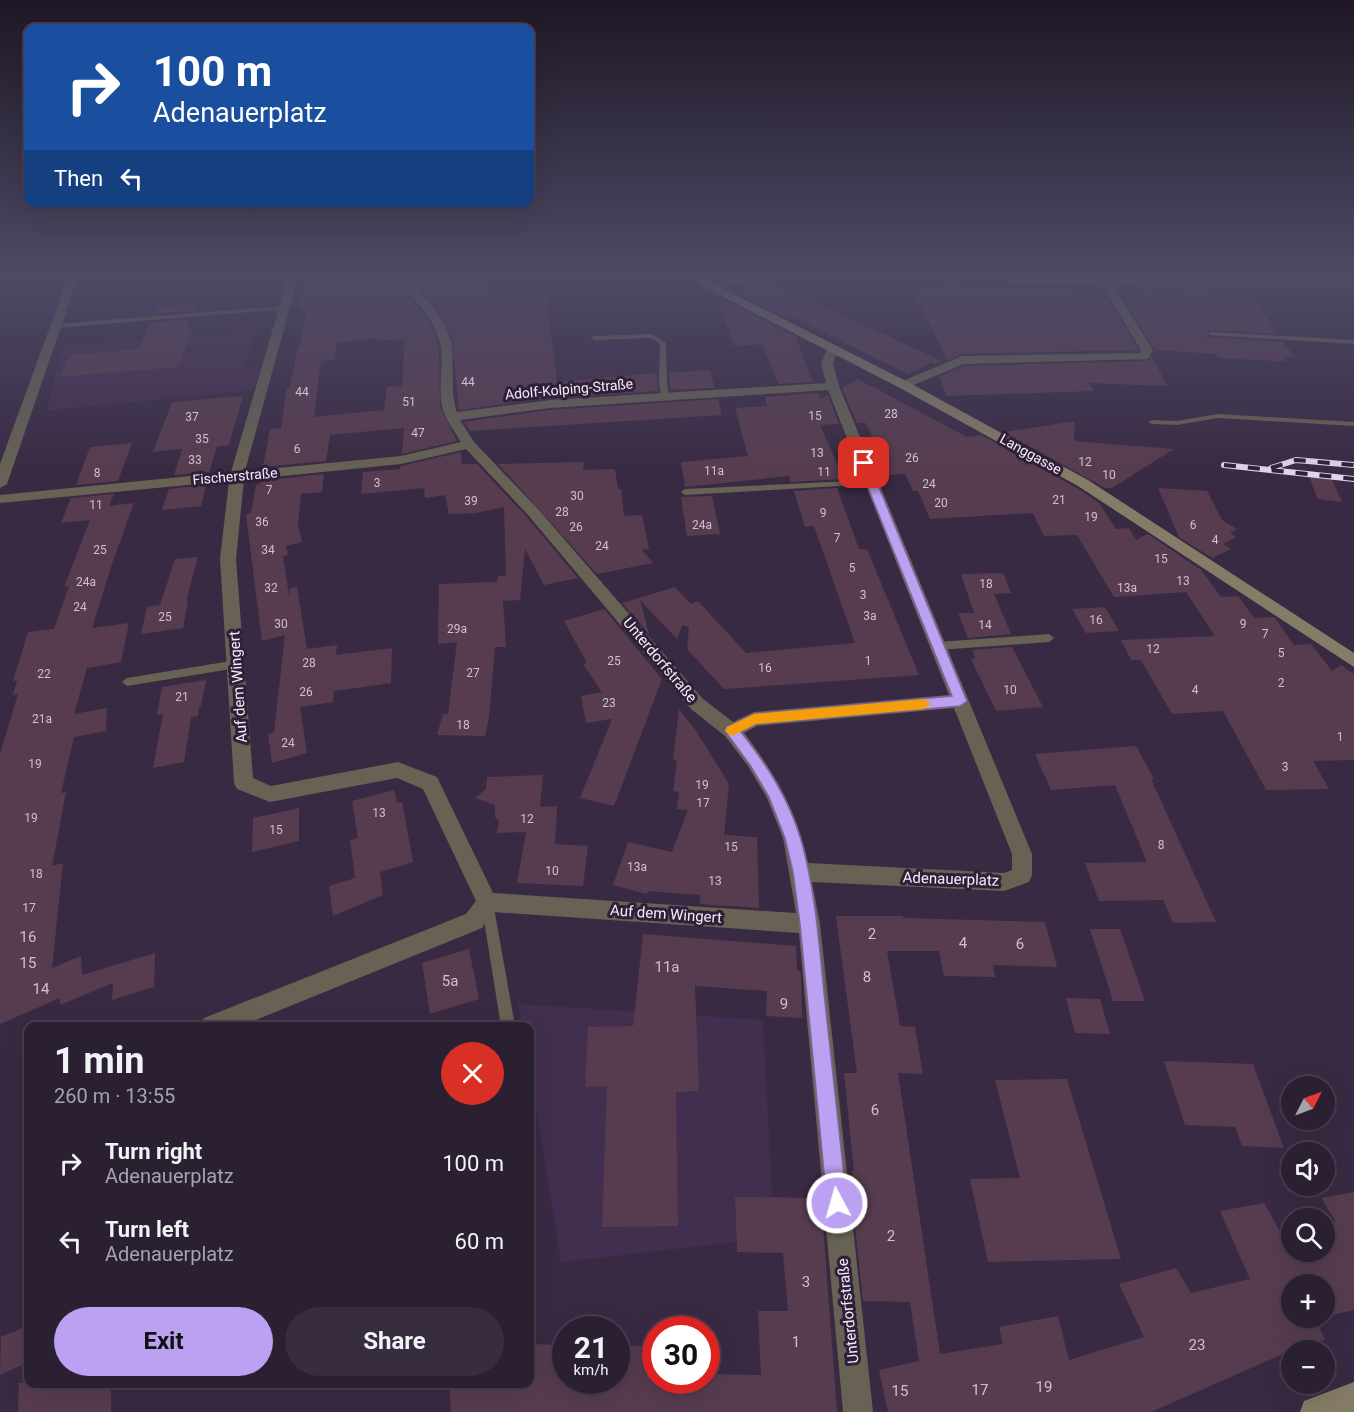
<!DOCTYPE html>
<meta charset="utf-8">
<style>
body{margin:0;font-family:Roboto,sans-serif;background:#372d3e;color:#f1f3f6;height:100vh;display:flex;flex-direction:column;font-size:22px;white-space:nowrap}
*{box-sizing:border-box;margin:0}
p{font-size:20px;color:#a6a3ac}
.icon{flex:none;width:33px;height:33px;fill:none;stroke:currentColor;stroke-width:2;stroke-linecap:round;stroke-linejoin:round}
.map{position:relative;flex:1;overflow:hidden}
.drawer{position:absolute;left:24px;top:1022px;width:510px;height:366px;display:flex;flex-direction:column;background:#2b2032;border-radius:12px;box-shadow:0 6px 24px #0002,0 0 0 2px #473e4d}
.drawer>*{flex:none}
.banner{position:absolute;left:24px;top:24px;width:510px;height:183px;border-radius:12px;box-shadow:0 6px 24px #0002,0 0 0 2px #473e4d;background:#1a4fa0;color:#fff;overflow:hidden}
.needle{width:39px;rotate:48deg}
.fabs{position:absolute;left:1281px;top:1076px;display:grid;gap:12px}
.fabs a{display:grid;place-items:center;width:54px;height:54px;border-radius:50%;background:#2b2032;box-shadow:0 6px 24px #0002,0 0 0 2px #473e4d;font-size:30px}
.speed{position:absolute;left:552px;top:1316px;display:flex;gap:12px;font-size:30px;font-weight:700;text-align:center}
.speed>*{display:grid;place-content:center;width:78px;height:78px;border-radius:50%;background:#2b2032;box-shadow:0 6px 24px #0002,0 0 0 2px #473e4d;line-height:1}
.speed small{font-size:15px;font-weight:400}
.speed .limit{border:9px solid #d22;background:#fff;color:#111}
.pin{position:absolute;display:grid;place-items:center;width:51px;height:51px;color:#fff;margin:-26px;border-radius:12px;box-shadow:0 3px 9px #0006}
.me{position:absolute;width:66px;margin:-33px;rotate:354deg;stroke-linejoin:round;filter:drop-shadow(0 0 4px #0008)}
.turn{display:flex;align-items:center;gap:21px;height:126px;padding:0 30px;font-size:27px}
.turn .icon{width:78px;height:78px;stroke-width:2.5}
.turn b{display:block;font-size:42px;line-height:51px}
.then{display:flex;align-items:center;height:57px;padding:0 30px;background:#0003;gap:12px;font-size:22px}
.round{display:grid;place-items:center;flex:none;width:63px;height:63px;border-radius:32px;background:#372d3e}
.overview{display:flex;align-items:center;justify-content:space-between;height:102px;padding:0 30px}
h1{font-size:36px;font-weight:700;line-height:45px}
.action{display:flex;gap:12px;margin-top:auto;padding:12px 30px}
.action a{flex:1;height:69px;border-radius:36px;background:#bca0f2;color:#111;font-size:24px;font-weight:700;line-height:69px;text-align:center}
.action a+a{background:#372d3e;color:#f1f3f6}
ul{padding:0;list-style:none}
li{display:flex;align-items:center;gap:18px;height:78px;padding:0 30px}
li div{flex:1}
li b{display:block;font-size:22px}
li em{font-style:normal}
.map>svg:first-child{display:block}
.built{fill:#422f4f}
.building{fill:#573c4f;fill-rule:evenodd}
.lines{fill:none;stroke-linecap:round;stroke-linejoin:round}
.lane{fill:#676254;fill-rule:evenodd}
.street{fill:#676254;fill-rule:evenodd}
.secondary{fill:#857c67;fill-rule:evenodd}
.rail-casing{stroke:#dfd5e6;stroke-width:6}
.rail{stroke:#2f2038;stroke-width:4;stroke-dasharray:12;stroke-linecap:butt}
.route{fill:#bca0f2;stroke:#7a689d;stroke-width:1.5}
.slow{fill:#f59e0b}
.labels{text-anchor:middle;stroke-width:6;stroke-linejoin:round;paint-order:stroke}
.number-label{font-size:12px;fill:#cec0d1}
.far-street-label{font-size:14px;fill:#f5ecfc;stroke:#2f2038}
.street-label{font-size:15px;fill:#f5ecfc;stroke:#2f2038}
.near-number-label{font-size:15px;fill:#cec0d1}
</style>
<div class="map">
<svg width="1354" height="1412" viewBox="0 0 1354 1412">
<rect width="100%" height="100%" fill="#392a43"/>
<g class="built">
<path d="M 256,331 L 243,370 L 260,369 L 253,390 L 46,411 L 62,347 Z"/>
<path d="M 518,1004 L 763,1020 L 772,1198 L 735,1197 L 736,1242 L 561,1262 L 530,1072 L 530,1026 L 522,1026 Z"/>
</g>
<g class="building">
<path d="M 304,274 L 346,274 L 346,279 L 391,275 L 425,316 L 435,333 L 439,350 L 440,406 L 457,441 L 402,454 L 404,428 L 330,435 L 326,461 L 263,467 L 270,429 L 281,428 L 287,387 L 290,387 L 298,346 L 300,345 L 307,310 L 299,309 ZM 377,338 L 376,341 L 405,339 L 402,386 L 387,387 L 384,410 L 314,417 L 321,361 L 334,360 L 337,343 Z"/>
<path d="M 407,274 L 424,274 L 431,284 L 485,274 L 495,300 L 546,296 L 557,382 L 657,373 L 658,391 L 550,398 L 459,410 L 452,336 L 435,306 Z"/>
<path d="M 1169,274 L 1222,274 L 1226,278 L 1172,277 Z"/>
<path d="M 770,281 L 931,356 L 942,362 L 934,365 L 933,362 L 908,374 L 786,314 L 789,319 L 734,292 L 753,283 Z"/>
<path d="M 939,286 L 961,286 L 963,289 L 1077,289 L 1082,299 L 1107,299 L 1139,350 L 962,354 L 947,360 L 912,289 L 940,289 Z"/>
<path d="M 1180,288 L 1249,291 L 1278,334 L 1211,330 L 1207,333 L 1207,337 L 1284,342 L 1294,357 L 1283,356 L 1286,361 L 1278,361 L 1218,358 L 1216,354 L 1155,350 L 1124,299 L 1143,299 L 1136,289 L 1182,290 Z"/>
<path d="M 720,298 L 796,337 L 813,382 L 778,384 L 763,344 L 734,346 L 717,299 Z"/>
<path d="M 196,304 L 193,311 L 154,314 L 157,308 Z"/>
<path d="M 190,319 L 187,328 L 193,328 L 178,367 L 59,377 L 71,355 L 138,349 L 150,323 Z"/>
<path d="M 1152,356 L 1167,386 L 1089,383 L 1094,391 L 947,396 L 939,377 L 964,366 L 1148,361 Z"/>
<path d="M 710,370 L 715,388 L 670,390 L 669,373 Z"/>
<path d="M 858,379 L 967,437 L 981,435 L 1077,488 L 1099,503 L 1116,529 L 1129,528 L 1136,540 L 1148,534 L 1201,570 L 1221,597 L 1238,596 L 1254,618 L 1274,617 L 1294,645 L 1311,644 L 1332,671 L 1341,665 L 1354,674 L 1354,760 L 1313,761 L 1329,789 L 1266,790 L 1223,711 L 1172,714 L 1141,660 L 1131,660 L 1121,640 L 1215,636 L 1186,592 L 1114,597 L 1077,535 L 1044,536 L 1033,513 L 930,519 L 918,491 L 913,491 L 905,474 L 889,475 L 866,423 L 857,423 L 842,388 Z"/>
<path d="M 818,393 L 820,399 L 828,395 L 839,424 L 820,425 L 844,479 L 790,482 L 789,476 L 685,487 L 681,462 L 748,456 L 735,408 L 767,406 L 765,397 Z"/>
<path d="M 243,396 L 229,445 L 217,447 L 209,472 L 174,475 L 182,449 L 153,452 L 172,402 Z"/>
<path d="M 718,399 L 722,415 L 470,431 L 464,422 L 550,410 Z"/>
<path d="M 1075,421 L 1074,441 L 1174,449 L 1112,488 L 1105,488 L 1004,432 Z"/>
<path d="M 132,443 L 118,481 L 76,485 L 90,447 Z"/>
<path d="M 461,452 L 462,464 L 477,464 L 526,516 L 578,578 L 544,585 L 525,549 L 520,600 L 503,601 L 506,647 L 495,647 L 489,717 L 485,736 L 437,735 L 443,714 L 448,714 L 457,642 L 438,644 L 439,584 L 497,582 L 498,576 L 506,576 L 504,507 L 476,513 L 449,514 L 445,495 L 425,498 L 424,488 L 361,494 L 363,472 L 400,469 L 401,466 Z"/>
<path d="M 584,462 L 583,470 L 615,469 L 618,489 L 621,489 L 624,516 L 642,515 L 649,549 L 642,550 L 653,563 L 597,574 L 498,464 Z"/>
<path d="M 324,474 L 322,492 L 301,494 L 298,525 L 302,542 L 286,546 L 288,555 L 283,556 L 289,596 L 290,588 L 297,587 L 307,649 L 337,645 L 336,655 L 392,648 L 391,683 L 334,691 L 333,702 L 300,707 L 307,753 L 272,763 L 268,734 L 274,732 L 285,635 L 262,641 L 246,514 L 251,513 L 256,485 L 260,484 L 260,481 Z"/>
<path d="M 1309,477 L 1332,479 L 1342,502 L 1318,499 Z"/>
<path d="M 206,485 L 201,506 L 162,510 L 169,489 Z"/>
<path d="M 837,488 L 859,549 L 867,549 L 919,675 L 724,689 L 687,649 L 689,627 L 682,625 L 677,639 L 640,600 L 649,634 L 622,603 L 675,587 L 691,604 L 698,601 L 746,653 L 855,643 L 814,526 L 805,527 L 794,491 Z"/>
<path d="M 1158,488 L 1207,491 L 1222,520 L 1237,529 L 1230,533 L 1236,537 L 1223,544 L 1231,549 L 1212,558 L 1179,537 Z"/>
<path d="M 114,494 L 109,506 L 134,503 L 113,561 L 92,628 L 129,623 L 121,662 L 87,668 L 74,714 L 107,708 L 106,731 L 74,737 L 61,793 L 66,792 L 52,866 L 63,863 L 52,968 L 81,956 L 82,975 L 155,953 L 154,987 L 112,1000 L 113,983 L 60,1005 L 60,998 L 0,1024 L 0,754 L 18,694 L 13,695 L 17,680 L 13,681 L 28,632 L 54,629 L 69,586 L 64,587 L 90,520 L 61,523 L 71,498 Z"/>
<path d="M 712,496 L 720,534 L 687,536 L 681,497 Z"/>
<path d="M 198,557 L 186,601 L 188,601 L 183,628 L 141,634 L 147,607 L 160,605 L 175,559 Z"/>
<path d="M 1003,573 L 1011,593 L 994,594 L 1011,634 L 968,638 L 958,613 L 974,613 L 961,574 Z"/>
<path d="M 1105,607 L 1119,631 L 1086,633 L 1072,609 Z"/>
<path d="M 604,609 L 662,679 L 614,806 L 580,798 L 612,719 L 586,723 L 581,696 L 602,692 L 583,664 L 587,663 L 564,621 Z"/>
<path d="M 1012,647 L 1043,707 L 996,711 L 971,659 L 975,658 L 972,650 Z"/>
<path d="M 206,680 L 201,707 L 199,707 L 198,716 L 191,717 L 184,762 L 153,768 L 163,714 L 157,715 L 162,687 Z"/>
<path d="M 679,709 L 696,731 L 729,784 L 724,835 L 757,837 L 759,908 L 700,904 L 700,895 L 648,891 L 647,894 L 613,885 L 628,842 L 672,852 L 688,810 L 677,809 L 679,792 L 673,791 L 677,761 L 673,760 Z"/>
<path d="M 1136,746 L 1154,779 L 1151,779 L 1216,922 L 1173,923 L 1163,900 L 1099,901 L 1085,863 L 1147,862 L 1115,785 L 1051,790 L 1035,754 Z"/>
<path d="M 543,775 L 540,807 L 557,806 L 555,844 L 588,846 L 583,886 L 517,883 L 526,832 L 497,833 L 499,821 L 495,817 L 495,805 L 475,798 L 486,789 L 487,777 Z"/>
<path d="M 394,790 L 397,803 L 402,802 L 413,862 L 380,872 L 383,895 L 333,916 L 329,886 L 355,878 L 350,840 L 358,838 L 352,801 Z"/>
<path d="M 299,808 L 299,841 L 252,852 L 253,818 Z"/>
<path d="M 836,916 L 903,916 L 903,918 L 1045,922 L 1057,967 L 993,965 L 995,977 L 944,976 L 939,951 L 887,951 L 900,1026 L 915,1027 L 923,1074 L 898,1073 L 940,1354 L 1003,1344 L 999,1327 L 1058,1316 L 1069,1360 L 1144,1337 L 1119,1284 L 1176,1268 L 1191,1293 L 1250,1279 L 1220,1211 L 1264,1203 L 1282,1235 L 1292,1233 L 1292,1251 L 1324,1251 L 1324,1225 L 1336,1222 L 1321,1198 L 1354,1192 L 1354,1310 L 1324,1317 L 1324,1284 L 1292,1284 L 1292,1317 L 1324,1317 L 1316,1319 L 1325,1340 L 1292,1350 L 1151,1412 L 888,1412 L 879,1370 L 919,1361 L 910,1302 L 863,1301 L 852,1198 L 854,1198 L 852,1171 L 854,1171 L 844,1073 L 857,1073 Z"/>
<path d="M 1090,929 L 1120,929 L 1145,1001 L 1113,1001 Z"/>
<path d="M 643,934 L 796,946 L 797,970 L 800,971 L 801,976 L 802,1018 L 766,1016 L 767,991 L 695,986 L 699,1091 L 676,1092 L 678,1226 L 602,1227 L 607,1086 L 585,1087 L 588,1027 L 633,1026 Z"/>
<path d="M 469,949 L 479,999 L 430,1014 L 422,963 Z"/>
<path d="M 1066,998 L 1100,999 L 1110,1034 L 1075,1033 Z"/>
<path d="M 1164,1061 L 1253,1064 L 1284,1148 L 1242,1146 L 1235,1127 L 1185,1125 Z"/>
<path d="M 1067,1079 L 1121,1259 L 988,1262 L 970,1179 L 1020,1178 L 995,1080 Z"/>
<path d="M 735,1197 L 821,1198 L 837,1412 L 451,1412 L 449,1383 L 530,1383 L 530,1344 L 566,1345 L 566,1380 L 616,1380 L 616,1346 L 656,1346 L 656,1380 L 706,1380 L 706,1374 L 761,1375 L 758,1311 L 788,1311 L 783,1253 L 737,1252 Z"/>
<path d="M 28,1326 L 28,1362 L 0,1375 L 1,1337 Z"/>
<path d="M 19,1383 L 111,1383 L 111,1412 L 18,1412 Z"/>
</g>
<g class="lines">
<g class="lane">
<path d="M 285,306 L 287,307 L 287,309 L 56,328 L 53,326 L 56,324 Z"/>
<path d="M 1211,332 L 1354,340 L 1354,344 L 1209,335 L 1209,333 Z"/>
<path d="M 652,334 L 666,343 L 667,383 L 669,396 L 665,398 L 661,396 L 659,383 L 660,344 L 651,338 L 594,340 L 591,338 L 594,336 Z"/>
<path d="M 1218,414 L 1354,422 L 1354,426 L 1218,418 L 1177,425 L 1152,424 L 1148,422 L 1152,420 L 1177,421 Z"/>
<path d="M 871,480 L 874,480 L 874,484 L 685,495 L 681,492 L 685,489 Z"/>
<path d="M 1049,634 L 1054,638 L 1049,642 L 938,650 L 933,646 L 938,642 Z"/>
<path d="M 237,660 L 242,664 L 237,668 L 127,686 L 122,682 L 127,678 Z"/>
<path d="M 487,896 L 491,898 L 493,902 L 515,1026 L 501,1026 L 481,902 L 483,898 Z"/>
</g>
<g class="street">
<path d="M 69,274 L 79,274 L 7,484 L 0,488 L 0,464 Z"/>
<path d="M 289,274 L 299,274 L 245,471 L 401,456 L 461,442 C 453,429 442,415 441,400 C 439,382 444,361 440,343 C 433,314 410,297 393,274 L 404,274 C 422,294 449,319 452,347 C 454,369 450,392 457,412 L 550,400 L 826,383 L 821,363 L 829,346 L 833,344 L 839,348 L 833,363 L 839,386 L 1032,854 L 1032,875 L 1029,882 L 1004,891 L 812,882 L 820,924 L 873,1412 L 843,1412 L 799,933 L 492,912 L 482,928 L 241,1026 L 200,1026 L 204,1018 L 466,914 L 476,901 L 423,789 L 397,778 L 270,802 L 237,789 L 234,783 L 220,559 L 229,481 L 0,503 L 0,495 L 231,472 ZM 828,390 L 949,695 L 754,712 L 733,722 L 703,699 L 538,509 L 474,442 L 460,420 L 550,408 ZM 466,449 L 528,515 L 691,709 L 725,736 L 748,766 L 767,798 L 783,838 L 796,913 L 493,893 L 437,777 L 398,762 L 271,786 L 253,778 L 236,559 L 244,480 L 401,464 ZM 954,708 L 1012,854 L 1012,870 L 1004,873 L 808,863 C 798,813 775,773 744,733 L 757,726 Z"/>
<path d="M 757,274 L 1354,282 L 1354,288 L 1112,285 L 1153,350 L 1148,359 L 964,364 L 904,389 L 900,388 L 898,385 L 900,382 L 962,356 L 1140,353 L 1141,350 L 1101,284 L 763,279 L 710,289 L 705,286 L 710,283 Z"/>
</g>
<g class="secondary">
<path d="M 687,274 L 699,274 L 714,284 L 908,382 L 1088,480 L 1354,653 L 1354,667 L 1078,486 L 900,388 L 706,288 Z"/>
<path d="M 1354,1382 L 1354,1412 L 1300,1412 L 1304,1401 Z"/>
</g>
<defs>
<g id="rail">
<path d="M 1224,465 L 1354,479"/>
<path d="M 1271,468 L 1296,460 L 1354,465"/>
</g>
</defs>
<use href="#rail" class="rail-casing"/>
<use href="#rail" class="rail"/>
</g>
<linearGradient id="sky" x2="0" y2="1"><stop stop-color="#1f1725"/><stop offset="0.58" stop-color="#4e4a66"/><stop offset="1" stop-color="#4e4a66" stop-opacity="0"/></linearGradient>
<rect width="1354" height="472" fill="url(#sky)"/>
<path class="route" d="M 864,459 L 869,463 L 967,701 L 960,706 L 756,724 L 741,732 C 767,765 789,799 801,840 C 815,889 819,942 824,993 C 832,1063 839,1133 847,1203 L 844,1210 L 837,1213 L 830,1210 L 827,1203 L 800,924 L 793,872 L 785,838 L 769,797 L 750,765 L 725,731 L 727,727 L 754,714 L 952,696 L 858,463 Z"/>
<path class="slow" d="M 924,699 L 931,704 L 924,709 L 756,724 L 732,736 L 725,731 L 727,727 L 754,714 Z"/>
<g class="labels">
<g class="number-label">
<text x="468" y="386">44</text>
<text x="302" y="396">44</text>
<text x="409" y="406">51</text>
<text x="891" y="418">28</text>
<text x="815" y="420">15</text>
<text x="192" y="421">37</text>
<text x="418" y="437">47</text>
<text x="202" y="443">35</text>
<text x="297" y="453">6</text>
<text x="817" y="457">13</text>
<text x="912" y="462">26</text>
<text x="195" y="464">33</text>
<text x="1085" y="466">12</text>
<text x="714" y="475">11a</text>
<text x="824" y="476">11</text>
<text x="97" y="477">8</text>
<text x="1109" y="479">10</text>
<text x="377" y="487">3</text>
<text x="929" y="488">24</text>
<text x="269" y="494">7</text>
<text x="577" y="500">30</text>
<text x="1059" y="504">21</text>
<text x="471" y="505">39</text>
<text x="941" y="507">20</text>
<text x="96" y="509">11</text>
<text x="562" y="516">28</text>
<text x="823" y="517">9</text>
<text x="1091" y="521">19</text>
<text x="262" y="526">36</text>
<text x="702" y="529">24a</text>
<text x="1193" y="529">6</text>
<text x="576" y="531">26</text>
<text x="837" y="542">7</text>
<text x="1215" y="544">4</text>
<text x="602" y="550">24</text>
<text x="100" y="554">25</text>
<text x="268" y="554">34</text>
<text x="1161" y="563">15</text>
<text x="852" y="572">5</text>
<text x="1183" y="585">13</text>
<text x="86" y="586">24a</text>
<text x="986" y="588">18</text>
<text x="271" y="592">32</text>
<text x="1127" y="592">13a</text>
<text x="863" y="599">3</text>
<text x="80" y="611">24</text>
<text x="870" y="620">3a</text>
<text x="165" y="621">25</text>
<text x="1096" y="624">16</text>
<text x="281" y="628">30</text>
<text x="1243" y="628">9</text>
<text x="985" y="629">14</text>
<text x="457" y="633">29a</text>
<text x="1265" y="638">7</text>
<text x="1153" y="653">12</text>
<text x="1281" y="657">5</text>
<text x="614" y="665">25</text>
<text x="868" y="665">1</text>
<text x="309" y="667">28</text>
<text x="765" y="672">16</text>
<text x="473" y="677">27</text>
<text x="44" y="678">22</text>
<text x="1281" y="687">2</text>
<text x="1010" y="694">10</text>
<text x="1195" y="694">4</text>
<text x="306" y="696">26</text>
<text x="182" y="701">21</text>
<text x="609" y="707">23</text>
<text x="42" y="723">21a</text>
<text x="463" y="729">18</text>
<text x="1340" y="741">1</text>
<text x="288" y="747">24</text>
<text x="35" y="768">19</text>
<text x="1285" y="771">3</text>
<text x="702" y="789">19</text>
<text x="703" y="807">17</text>
<text x="379" y="817">13</text>
<text x="31" y="822">19</text>
<text x="527" y="823">12</text>
<text x="276" y="834">15</text>
<text x="1161" y="849">8</text>
<text x="731" y="851">15</text>
<text x="637" y="871">13a</text>
<text x="552" y="875">10</text>
<text x="36" y="878">18</text>
<text x="715" y="885">13</text>
<text x="29" y="912">17</text>
</g>
<g class="far-street-label">
<text transform="translate(569 389) rotate(-5)" y="5">Adolf-Kolping-Straße</text>
<text transform="translate(1031 454) rotate(29)" y="5">Langgasse</text>
<text transform="translate(235 476) rotate(-5)" y="5">Fischerstraße</text>
</g>
<g class="street-label">
<text transform="translate(660 660) rotate(50)" y="5">Unterdorfstraße</text>
<text transform="translate(238 687) rotate(-94)" y="5">Auf dem Wingert</text>
<text transform="translate(951 879) rotate(2)" y="5">Adenauerplatz</text>
<text transform="translate(666 914) rotate(4)" y="5">Auf dem Wingert</text>
<text transform="translate(848 1311) rotate(-96)" y="5">Unterdorfstraße</text>
</g>
<g class="near-number-label">
<text x="872" y="939">2</text>
<text x="28" y="942">16</text>
<text x="963" y="948">4</text>
<text x="1020" y="949">6</text>
<text x="28" y="968">15</text>
<text x="667" y="972">11a</text>
<text x="867" y="982">8</text>
<text x="450" y="986">5a</text>
<text x="41" y="994">14</text>
<text x="784" y="1009">9</text>
<text x="875" y="1115">6</text>
<text x="891" y="1241">2</text>
<text x="806" y="1287">3</text>
<text x="796" y="1347">1</text>
<text x="1197" y="1350">23</text>
<text x="1044" y="1392">19</text>
<text x="980" y="1395">17</text>
<text x="900" y="1396">15</text>
</g>
</g>
</svg>
<div class="fabs">
<a><svg class="needle" viewBox="-14 -14 28 28"><path d="M0-13l5 13h-10z" fill="#e53935"/><path d="M0 13l5-13h-10z" fill="#a6a3ac"/></svg></a>
<a><svg class="icon" aria-label="sound" viewBox="0 0 24 24"><path d="M4 9h4l5-4v14l-5-4H4zM17 9q2 3 0 6"/></svg></a>
<a><svg class="icon" aria-label="search" viewBox="0 0 24 24"><circle cx="10" cy="10" r="6"/><path d="M15 15l6 6"/></svg></a>
<a>+</a>
<a>−</a>
</div>
<div class="speed"><div>21<small>km/h</small></div><div class="limit">30</div></div>
<div class="pin" style="left:864px;top:463px;background:#d93025"><svg class="icon" aria-label="arrive" viewBox="0 0 24 24"><path d="M6 21V4h12l-3 4 3 4H6"/></svg></div>
<svg class="me" style="left:837px;top:1203px" viewBox="-20 -20 40 40"><circle r="17" fill="#bca0f2" stroke="#fff" stroke-width="3"/><path d="M0-11L8 9 0 5-8 9z" fill="#fff"/></svg>
<div class="banner">
<div class="turn"><svg class="icon" aria-label="right" viewBox="0 0 24 24"><path d="M7 20v-9h11M14 6l5 5-5 5"/></svg><div><b>100 m</b>Adenauerplatz</div></div>
<div class="then">Then<svg class="icon" aria-label="left" viewBox="0 0 24 24"><path d="M17 20v-9H6M10 6l-5 5 5 5"/></svg></div>
</div>
<section class="drawer">
<div class="overview"><div><h1>1 min</h1><p>260 m · 13:55</p></div><a class="round" style="background:#d93025;color:#fff"><svg class="icon" aria-label="close" viewBox="0 0 24 24"><path d="M6 6l12 12M18 6L6 18"/></svg></a></div>
<ul>
<li><svg class="icon" aria-label="right" viewBox="0 0 24 24"><path d="M7 20v-9h11M14 6l5 5-5 5"/></svg><div><b>Turn right</b><p>Adenauerplatz</p></div><em>100 m</em></li>
<li><svg class="icon" aria-label="left" viewBox="0 0 24 24"><path d="M17 20v-9H6M10 6l-5 5 5 5"/></svg><div><b>Turn left</b><p>Adenauerplatz</p></div><em>60 m</em></li>
</ul>
<div class="action"><a>Exit</a><a>Share</a></div>
</section>
</div>
